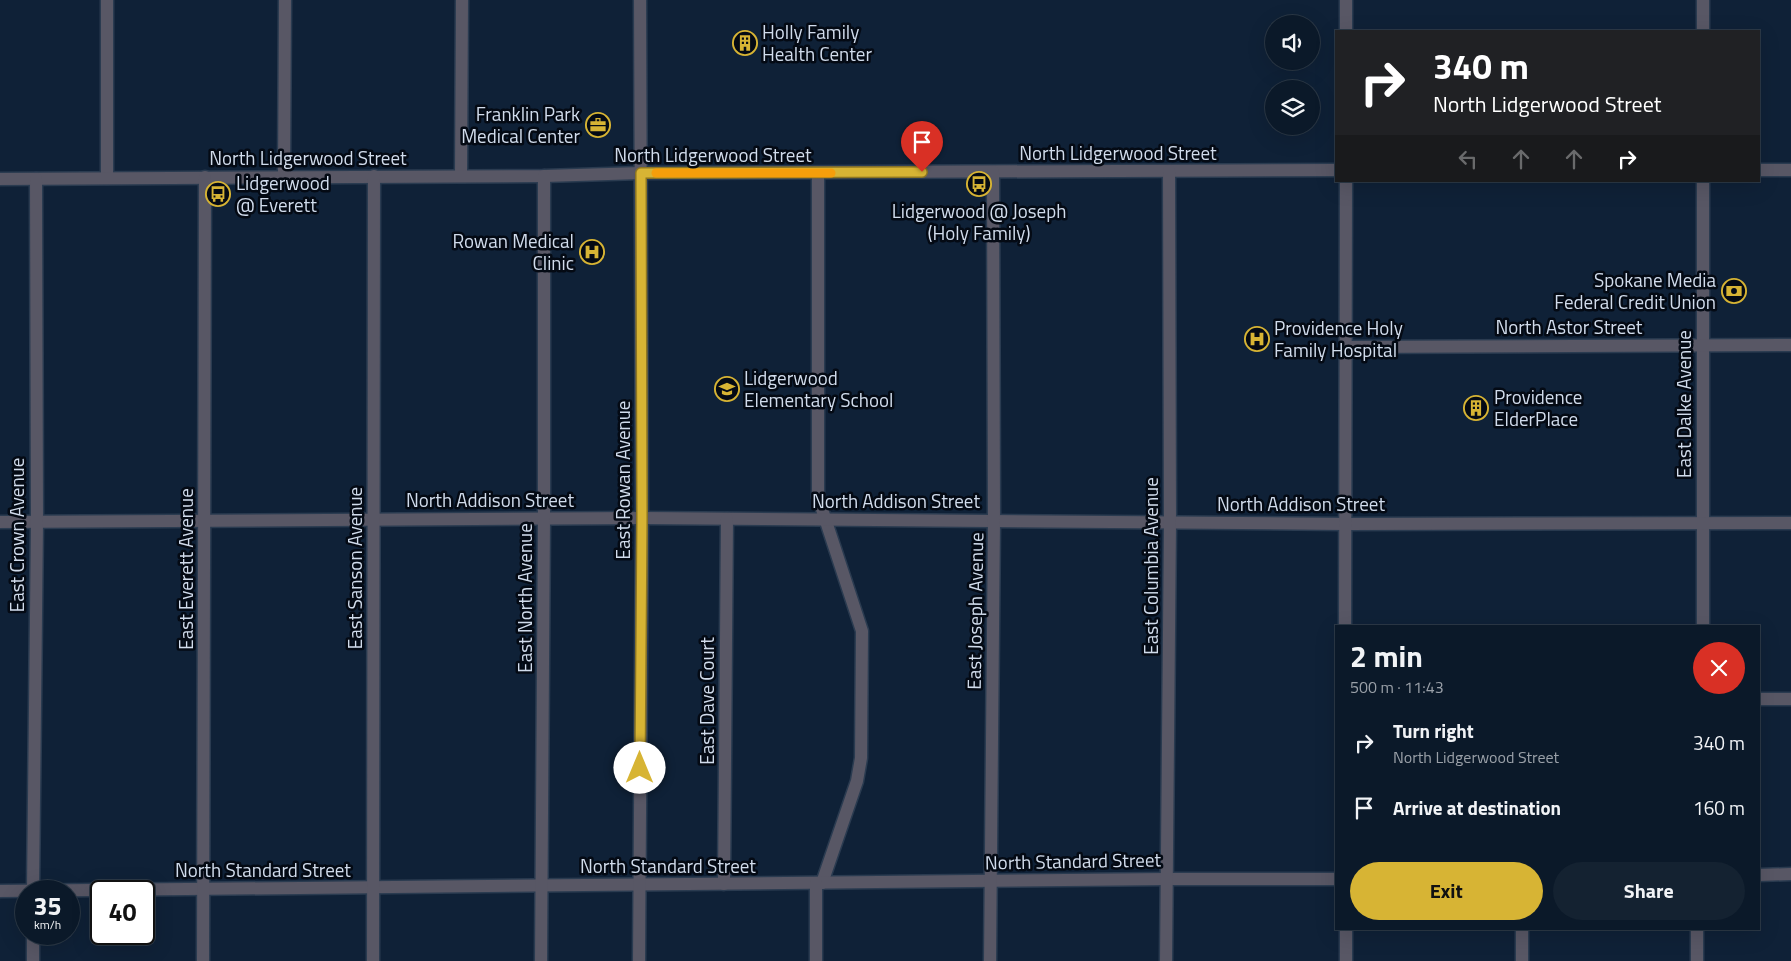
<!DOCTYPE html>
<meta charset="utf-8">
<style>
body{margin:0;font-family:"Titillium Web",sans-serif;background:#142231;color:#f1f3f6;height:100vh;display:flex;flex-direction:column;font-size:19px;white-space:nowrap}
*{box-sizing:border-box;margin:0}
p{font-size:16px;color:#9aa0a8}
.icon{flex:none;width:28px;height:28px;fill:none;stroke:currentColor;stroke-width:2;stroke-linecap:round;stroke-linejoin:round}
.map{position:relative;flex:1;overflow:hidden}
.drawer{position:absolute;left:1335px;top:625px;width:425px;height:305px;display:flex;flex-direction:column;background:#0b1929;border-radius:0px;box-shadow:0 5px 20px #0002,0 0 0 1px #2b3846}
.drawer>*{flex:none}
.hud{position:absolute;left:1335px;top:30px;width:425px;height:152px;border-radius:0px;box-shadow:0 5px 20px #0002,0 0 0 1px #2b3846;background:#202124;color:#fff;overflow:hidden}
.buttons{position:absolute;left:1265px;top:15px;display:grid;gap:10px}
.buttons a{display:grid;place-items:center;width:55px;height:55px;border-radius:50%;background:#0b1929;box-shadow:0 5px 20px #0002,0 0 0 1px #2b3846;font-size:25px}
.speed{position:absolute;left:15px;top:880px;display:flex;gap:10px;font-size:25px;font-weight:700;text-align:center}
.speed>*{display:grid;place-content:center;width:65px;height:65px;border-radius:50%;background:#0b1929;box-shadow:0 5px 20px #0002,0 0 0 1px #2b3846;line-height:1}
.speed small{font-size:12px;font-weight:400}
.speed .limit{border:2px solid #111;border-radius:8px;background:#fff;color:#111}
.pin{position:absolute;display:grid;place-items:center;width:42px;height:42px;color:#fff;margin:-51px -21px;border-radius:50% 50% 50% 0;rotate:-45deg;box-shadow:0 0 5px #0007}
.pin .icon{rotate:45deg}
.me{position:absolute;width:55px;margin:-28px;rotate:0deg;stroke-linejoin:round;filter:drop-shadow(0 0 4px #0008)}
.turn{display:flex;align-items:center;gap:18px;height:105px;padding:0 15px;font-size:22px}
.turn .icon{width:65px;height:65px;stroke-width:2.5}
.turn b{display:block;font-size:35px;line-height:42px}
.lanes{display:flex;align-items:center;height:48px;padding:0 15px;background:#0003;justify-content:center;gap:25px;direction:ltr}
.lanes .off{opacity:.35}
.round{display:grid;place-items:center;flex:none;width:52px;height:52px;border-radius:26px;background:#142231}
.head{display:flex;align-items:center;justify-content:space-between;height:85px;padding:0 15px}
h1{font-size:30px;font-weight:700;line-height:38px}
.cta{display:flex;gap:10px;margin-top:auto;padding:10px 15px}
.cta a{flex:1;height:58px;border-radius:30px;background:#d7b434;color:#111;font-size:20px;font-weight:700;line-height:58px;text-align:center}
.cta a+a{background:#142231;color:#f1f3f6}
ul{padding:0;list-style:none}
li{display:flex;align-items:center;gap:15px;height:65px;padding:0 15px}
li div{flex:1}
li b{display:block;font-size:19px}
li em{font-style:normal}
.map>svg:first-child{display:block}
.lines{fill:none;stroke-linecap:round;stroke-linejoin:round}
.minor-casing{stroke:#2a3b50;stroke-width:15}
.minor{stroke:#585765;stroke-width:12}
.route-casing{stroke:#8c7522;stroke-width:12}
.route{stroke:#d7b434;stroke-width:9}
.slow{stroke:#f59e0b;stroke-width:9}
.labels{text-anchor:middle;stroke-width:5;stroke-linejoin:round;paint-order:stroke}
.poi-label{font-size:19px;fill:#d1dcec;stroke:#040a14;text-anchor:start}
.street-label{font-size:19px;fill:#d1dcec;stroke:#040a14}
</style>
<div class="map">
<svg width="1791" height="961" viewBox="0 0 1791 961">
<rect width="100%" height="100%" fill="#0f2137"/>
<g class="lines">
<defs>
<g id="minor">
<path d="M 1346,0 L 1346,31"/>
<path d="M 1703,0 L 1703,31"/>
<path d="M 1759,170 L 1791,170"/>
<path d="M 818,173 L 818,497 L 862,631 L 861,758 L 857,781 L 822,883"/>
<path d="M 461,175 L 462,0"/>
<path d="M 284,177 L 285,0"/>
<path d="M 107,178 L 107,0"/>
<path d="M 0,179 L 544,176 L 641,173 L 1336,170"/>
<path d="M 1703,181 L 1703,626"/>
<path d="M 1346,347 L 1791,345"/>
<path d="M 0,522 L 642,518 L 1346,524 L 1791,523"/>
<path d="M 1345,626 L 1346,181"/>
<path d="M 1759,699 L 1791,699"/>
<path d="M 1759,875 L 1791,874"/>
<path d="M 724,884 L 727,519"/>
<path d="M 0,891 L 1166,879 L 1336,879"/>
<path d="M 33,891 L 37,522 L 36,179"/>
<path d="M 1697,929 L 1697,961"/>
<path d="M 33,934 L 33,961"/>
<path d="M 203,961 L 205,177"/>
<path d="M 373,961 L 374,176"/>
<path d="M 541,961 L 544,518 L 544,176"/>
<path d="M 639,961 L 642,518 L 640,0"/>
<path d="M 816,961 L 816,883"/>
<path d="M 990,961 L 994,520 L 993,172"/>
<path d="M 1166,961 L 1170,522 L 1169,171"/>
<path d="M 1346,961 L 1346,929"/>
<path d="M 1522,961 L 1522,929"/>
</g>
</defs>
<use href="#minor" class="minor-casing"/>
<use href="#minor" class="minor"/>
</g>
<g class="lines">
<defs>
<path id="route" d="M 640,768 L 642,518 L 641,173 L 922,172"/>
</defs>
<use href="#route" class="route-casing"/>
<use href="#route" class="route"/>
<path class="slow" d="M 656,173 L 831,173"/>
</g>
<defs>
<symbol id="building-ring" viewBox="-11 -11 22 22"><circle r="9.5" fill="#040a14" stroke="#d7b434" stroke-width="1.5"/><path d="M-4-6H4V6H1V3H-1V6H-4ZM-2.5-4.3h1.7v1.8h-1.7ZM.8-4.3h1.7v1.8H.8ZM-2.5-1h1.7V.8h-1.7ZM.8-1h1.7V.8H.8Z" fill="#d7b434"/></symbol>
<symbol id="office-ring" viewBox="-11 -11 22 22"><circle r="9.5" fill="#040a14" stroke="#d7b434" stroke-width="1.5"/><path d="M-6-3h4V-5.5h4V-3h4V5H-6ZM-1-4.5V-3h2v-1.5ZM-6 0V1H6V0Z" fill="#d7b434"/></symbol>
<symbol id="bus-ring" viewBox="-11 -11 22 22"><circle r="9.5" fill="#040a14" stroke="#d7b434" stroke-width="1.5"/><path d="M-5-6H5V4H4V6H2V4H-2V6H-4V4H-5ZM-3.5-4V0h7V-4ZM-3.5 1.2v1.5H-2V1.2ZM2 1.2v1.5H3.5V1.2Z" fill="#d7b434"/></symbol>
<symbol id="hospital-ring" viewBox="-11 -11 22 22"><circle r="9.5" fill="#040a14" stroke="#d7b434" stroke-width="1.5"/><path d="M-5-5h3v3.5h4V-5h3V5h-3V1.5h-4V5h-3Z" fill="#d7b434"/></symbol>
<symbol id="bank-ring" viewBox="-11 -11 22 22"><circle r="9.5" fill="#040a14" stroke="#d7b434" stroke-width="1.5"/><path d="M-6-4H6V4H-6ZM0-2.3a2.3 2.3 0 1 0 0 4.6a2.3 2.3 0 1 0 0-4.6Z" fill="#d7b434"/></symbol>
<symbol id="school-ring" viewBox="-11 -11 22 22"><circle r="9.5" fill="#040a14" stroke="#d7b434" stroke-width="1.5"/><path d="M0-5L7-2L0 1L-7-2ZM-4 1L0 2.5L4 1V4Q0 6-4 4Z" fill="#d7b434"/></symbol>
</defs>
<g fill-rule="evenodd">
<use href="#building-ring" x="731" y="29" width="28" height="28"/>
<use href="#office-ring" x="584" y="111" width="28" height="28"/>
<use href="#bus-ring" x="965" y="170" width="28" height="28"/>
<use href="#bus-ring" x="204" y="180" width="28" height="28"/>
<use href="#hospital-ring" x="578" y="238" width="28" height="28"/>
<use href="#bank-ring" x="1720" y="277" width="28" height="28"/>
<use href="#hospital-ring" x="1243" y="325" width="28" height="28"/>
<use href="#school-ring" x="713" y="375" width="28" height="28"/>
<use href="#building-ring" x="1462" y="394" width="28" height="28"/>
</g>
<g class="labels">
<g class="poi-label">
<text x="762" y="39">Holly Family<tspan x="762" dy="22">Health Center</tspan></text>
<text x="580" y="121" text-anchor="end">Franklin Park<tspan x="580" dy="22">Medical Center</tspan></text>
<text x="236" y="190">Lidgerwood<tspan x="236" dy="22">@ Everett</tspan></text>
<text x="979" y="218" text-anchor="middle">Lidgerwood @ Joseph<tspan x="979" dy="22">(Holy Family)</tspan></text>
<text x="574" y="248" text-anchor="end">Rowan Medical<tspan x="574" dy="22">Clinic</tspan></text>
<text x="1716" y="287" text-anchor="end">Spokane Media<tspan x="1716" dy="22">Federal Credit Union</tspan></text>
<text x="1274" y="335">Providence Holy<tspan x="1274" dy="22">Family Hospital</tspan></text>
<text x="744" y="385">Lidgerwood<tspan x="744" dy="22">Elementary School</tspan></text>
<text x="1494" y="404">Providence<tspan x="1494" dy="22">ElderPlace</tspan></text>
</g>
<g class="street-label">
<text x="1118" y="160">North Lidgerwood Street</text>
<text x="713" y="162">North Lidgerwood Street</text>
<text x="308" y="165">North Lidgerwood Street</text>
<text x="1569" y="334">North Astor Street</text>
<text transform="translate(1684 404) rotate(-90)" y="7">East Dalke Avenue</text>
<text transform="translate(623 480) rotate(-90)" y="7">East Rowan Avenue</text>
<text x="490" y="507">North Addison Street</text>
<text x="896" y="508">North Addison Street</text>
<text x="1301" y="511">North Addison Street</text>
<text transform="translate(17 535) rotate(-90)" y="7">East Crown Avenue</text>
<text transform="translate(1151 566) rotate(-90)" y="7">East Columbia Avenue</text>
<text transform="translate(355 568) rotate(-90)" y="7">East Sanson Avenue</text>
<text transform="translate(186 569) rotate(-90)" y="7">East Everett Avenue</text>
<text transform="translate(525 598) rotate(-90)" y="7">East North Avenue</text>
<text transform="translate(975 611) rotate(-89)" y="7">East Joseph Avenue</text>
<text transform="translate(707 701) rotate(-90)" y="7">East Dave Court</text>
<text transform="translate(1073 861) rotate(-1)" y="7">North Standard Street</text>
<text x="668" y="873">North Standard Street</text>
<text x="263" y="877">North Standard Street</text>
</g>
</g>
</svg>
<div class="buttons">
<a><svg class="icon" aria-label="sound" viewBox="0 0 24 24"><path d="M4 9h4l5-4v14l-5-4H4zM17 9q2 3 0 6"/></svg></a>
<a><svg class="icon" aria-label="layers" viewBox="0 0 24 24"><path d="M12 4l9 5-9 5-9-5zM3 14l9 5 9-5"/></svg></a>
</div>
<div class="speed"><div>35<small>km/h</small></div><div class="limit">40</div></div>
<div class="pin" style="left:922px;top:172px;background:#d93025"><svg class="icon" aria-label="arrive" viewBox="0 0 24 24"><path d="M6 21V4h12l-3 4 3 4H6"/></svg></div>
<svg class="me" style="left:640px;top:768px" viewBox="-20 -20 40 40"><circle r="19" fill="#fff"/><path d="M0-13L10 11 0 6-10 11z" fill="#d7b434"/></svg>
<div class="hud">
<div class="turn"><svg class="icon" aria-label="right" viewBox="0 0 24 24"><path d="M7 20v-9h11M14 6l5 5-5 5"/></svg><div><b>340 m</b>North Lidgerwood Street</div></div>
<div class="lanes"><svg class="icon off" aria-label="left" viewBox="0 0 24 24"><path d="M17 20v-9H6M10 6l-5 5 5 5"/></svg><svg class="icon off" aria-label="ahead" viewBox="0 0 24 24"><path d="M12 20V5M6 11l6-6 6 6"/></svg><svg class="icon off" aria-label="ahead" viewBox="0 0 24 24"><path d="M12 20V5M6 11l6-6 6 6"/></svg><svg class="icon" aria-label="right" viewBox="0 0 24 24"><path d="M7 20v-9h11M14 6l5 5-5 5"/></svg></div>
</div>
<section class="drawer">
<div class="head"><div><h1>2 min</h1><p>500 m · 11:43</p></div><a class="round" style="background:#d93025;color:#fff"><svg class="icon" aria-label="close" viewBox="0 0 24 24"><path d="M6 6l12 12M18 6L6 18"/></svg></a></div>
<ul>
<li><svg class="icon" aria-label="right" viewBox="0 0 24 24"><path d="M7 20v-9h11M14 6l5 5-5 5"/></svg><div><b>Turn right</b><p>North Lidgerwood Street</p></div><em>340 m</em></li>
<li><svg class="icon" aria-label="arrive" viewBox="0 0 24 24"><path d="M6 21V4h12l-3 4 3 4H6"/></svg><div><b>Arrive at destination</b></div><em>160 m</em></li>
</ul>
<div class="cta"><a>Exit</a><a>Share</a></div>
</section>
</div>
